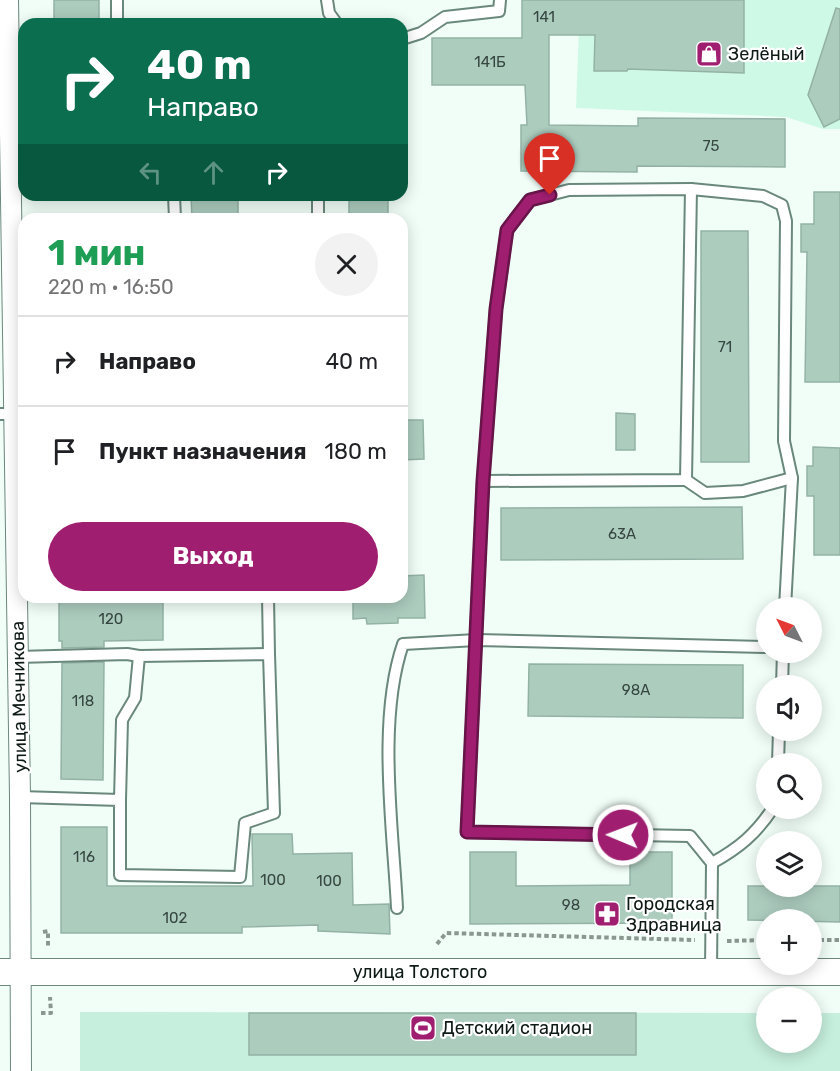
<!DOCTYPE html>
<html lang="ru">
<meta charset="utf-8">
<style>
body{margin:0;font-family:Rubik,sans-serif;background:#f2f2f2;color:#202124;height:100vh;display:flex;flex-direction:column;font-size:22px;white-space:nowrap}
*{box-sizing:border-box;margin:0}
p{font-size:20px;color:#757577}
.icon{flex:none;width:33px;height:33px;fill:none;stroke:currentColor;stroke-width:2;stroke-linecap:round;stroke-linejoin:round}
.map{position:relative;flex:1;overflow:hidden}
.side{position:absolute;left:18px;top:213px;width:390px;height:390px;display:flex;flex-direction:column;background:#fff;border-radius:18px;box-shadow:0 3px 15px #0003}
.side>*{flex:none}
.hud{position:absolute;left:18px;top:18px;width:390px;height:183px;border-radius:18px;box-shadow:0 3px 15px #0003;background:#0b6e4f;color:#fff;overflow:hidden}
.needle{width:39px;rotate:312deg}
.buttons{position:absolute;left:756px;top:597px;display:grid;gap:12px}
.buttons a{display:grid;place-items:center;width:66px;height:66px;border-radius:50%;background:#fff;box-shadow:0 3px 15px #0003;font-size:30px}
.pin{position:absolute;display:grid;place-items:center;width:51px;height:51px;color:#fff;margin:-62px -26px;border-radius:50% 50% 50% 0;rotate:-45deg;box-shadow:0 0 6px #0007}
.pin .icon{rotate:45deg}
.me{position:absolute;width:66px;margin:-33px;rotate:271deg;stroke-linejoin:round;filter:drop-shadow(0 0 4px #0008)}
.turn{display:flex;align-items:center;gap:21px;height:126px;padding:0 30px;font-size:27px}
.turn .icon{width:78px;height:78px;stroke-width:2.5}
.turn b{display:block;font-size:42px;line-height:51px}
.lanes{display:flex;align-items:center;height:57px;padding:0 30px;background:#0003;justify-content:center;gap:30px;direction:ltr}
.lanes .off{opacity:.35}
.round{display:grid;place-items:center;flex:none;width:63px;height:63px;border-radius:32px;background:#f2f2f2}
.overview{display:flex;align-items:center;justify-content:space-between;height:102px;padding:0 30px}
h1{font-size:36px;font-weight:700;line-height:45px;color:#1e9e55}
.button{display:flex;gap:12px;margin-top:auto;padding:12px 30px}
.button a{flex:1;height:69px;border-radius:36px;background:#9f1e70;color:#fff;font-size:24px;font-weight:700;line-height:69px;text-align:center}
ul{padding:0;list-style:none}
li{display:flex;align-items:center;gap:18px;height:90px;padding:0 30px;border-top:2px solid #e0e0e0}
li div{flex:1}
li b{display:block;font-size:22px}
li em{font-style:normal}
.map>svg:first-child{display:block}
.built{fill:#cff9e7}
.green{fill:#c6efdd}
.building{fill:#acccbe;stroke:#93b2a5;stroke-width:1.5}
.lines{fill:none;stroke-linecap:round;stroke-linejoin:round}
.service-casing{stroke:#6a887c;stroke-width:14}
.minor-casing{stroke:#6a887c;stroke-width:22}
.tertiary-casing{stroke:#6a887c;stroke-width:28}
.path{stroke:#8a9691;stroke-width:4;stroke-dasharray:4.5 3;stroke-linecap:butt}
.service{stroke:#fff;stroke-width:10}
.minor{stroke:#fff;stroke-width:20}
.tertiary{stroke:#fff;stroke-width:26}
.route-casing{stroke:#671449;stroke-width:15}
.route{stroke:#9f1e70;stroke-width:10}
.labels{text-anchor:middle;stroke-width:4.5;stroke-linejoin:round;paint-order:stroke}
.number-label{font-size:15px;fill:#364640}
.poi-label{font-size:18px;fill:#0e1a16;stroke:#fff;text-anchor:start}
.street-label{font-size:18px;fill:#0e1a16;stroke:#fff}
</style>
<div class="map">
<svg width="840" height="1071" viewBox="0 0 840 1071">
<rect width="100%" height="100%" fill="#f1fef8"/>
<path class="built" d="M 580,0 L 840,0 L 840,129 L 823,129 L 786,117 L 576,108 Z"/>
<path class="green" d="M 80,1012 L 766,1013 L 766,1042 L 812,1042 L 812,1013 L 840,1013 L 840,1071 L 80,1071 Z"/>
<g class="building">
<rect x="54" y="0" width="45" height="24"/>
<path d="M 522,0 L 744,0 L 744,73 L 628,69 L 627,71 L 594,71 L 595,35 L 549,35 L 549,125 L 638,126 L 638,118 L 785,119 L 785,167 L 637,166 L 637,172 L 521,171 L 521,125 L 527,125 L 525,85 L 432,85 L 432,38 L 522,38 Z"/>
<path d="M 836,8 L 840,9 L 840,119 L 824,127 L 808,95 Z"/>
<path d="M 814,192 L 840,192 L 840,382 L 805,382 L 807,252 L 801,252 L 801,224 L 814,224 Z"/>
<path d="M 191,195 L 238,195 L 238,219 L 192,219 Z"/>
<rect x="349" y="195" width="39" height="24"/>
<path d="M 701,231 L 748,231 L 749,462 L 701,462 Z"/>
<path d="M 616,413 L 635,414 L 635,450 L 616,450 Z"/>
<path d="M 402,420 L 423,420 L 424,459 L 402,460 Z"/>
<path d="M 813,447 L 840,448 L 840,555 L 814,555 L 814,496 L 807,496 L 807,466 L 813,466 Z"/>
<path d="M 742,507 L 743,559 L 501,560 L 501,508 Z"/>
<path d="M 424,575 L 425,618 L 398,618 L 398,623 L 367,624 L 366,618 L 353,619 L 353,597 L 402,597 L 402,576 Z"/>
<path d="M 59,597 L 163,597 L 163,640 L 104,641 L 104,647 L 62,648 L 62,641 L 59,641 Z"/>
<path d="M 104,662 L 103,780 L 61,779 L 62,663 Z"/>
<path d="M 529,664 L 743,665 L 743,718 L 528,716 Z"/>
<path d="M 61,827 L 107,827 L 107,886 L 253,886 L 252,834 L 292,834 L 293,854 L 352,853 L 353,905 L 389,904 L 390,934 L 318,931 L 318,925 L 242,927 L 242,933 L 61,933 Z"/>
<path d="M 470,852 L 516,852 L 516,886 L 630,885 L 630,852 L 672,852 L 672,923 L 470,924 Z"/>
<path d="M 748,886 L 840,886 L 840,922 L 748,920 Z"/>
<rect x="249" y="1013" width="387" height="42"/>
</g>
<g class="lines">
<defs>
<g id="service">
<path d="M 327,0 L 329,13 L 337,24"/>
<path d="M 117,24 L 117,0"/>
<path d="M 402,39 L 421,33 L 445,17 L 499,11 L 500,0"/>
<path d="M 174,195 L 175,219"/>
<path d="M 318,219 L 318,195"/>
<path d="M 0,414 L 15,414"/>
<path d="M 686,480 L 705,493 L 743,491 L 792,478"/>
<path d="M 483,481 L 686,480 L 691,189"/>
<path d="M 268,597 L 269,654"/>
<path d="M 18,657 L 127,654 L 139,656"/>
<path d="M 782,686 L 783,652"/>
<path d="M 778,764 L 779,730"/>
<path d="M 20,797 L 120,800 L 122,720 L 135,698 L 139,656 L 269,654 L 274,813 L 245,823 L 240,877 L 120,875 L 120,800"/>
<path d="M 712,863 C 739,848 756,834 773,808"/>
<path d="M 397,908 C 393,828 377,720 403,644 L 477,640 L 766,647"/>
<path d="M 711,972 L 712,863 L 690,836 L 467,832 L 483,481 L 496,309 L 507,230 L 530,200 L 569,190 L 691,189 L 763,196 L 782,205 L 786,221 L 784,441 L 792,478 L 785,608"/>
</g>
<path id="minor" d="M 8,0 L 20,797 L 21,1071"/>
<path id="tertiary" d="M 0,972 L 840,972"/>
</defs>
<use href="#service" class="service-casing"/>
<use href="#minor" class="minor-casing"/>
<use href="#tertiary" class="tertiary-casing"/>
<g class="path">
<path d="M 43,932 L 48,931 L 48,946"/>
<path d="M 812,940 L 840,940"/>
<path d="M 727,941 L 766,940"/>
<path d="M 437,944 L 446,933 L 695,940"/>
<path d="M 41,1013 L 51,1013 L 50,997"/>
</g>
<use href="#service" class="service"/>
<use href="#minor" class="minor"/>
<use href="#tertiary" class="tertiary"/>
</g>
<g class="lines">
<defs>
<path id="route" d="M 550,195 L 530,200 L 507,230 L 496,309 L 483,481 L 467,832 L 623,835"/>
</defs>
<use href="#route" class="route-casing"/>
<use href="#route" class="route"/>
</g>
<defs>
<symbol id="shop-square" viewBox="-11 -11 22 22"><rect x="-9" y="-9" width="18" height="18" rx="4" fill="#9f1e70" stroke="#fff"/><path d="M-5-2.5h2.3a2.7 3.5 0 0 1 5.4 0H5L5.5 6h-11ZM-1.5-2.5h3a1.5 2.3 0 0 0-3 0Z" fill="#fff"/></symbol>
<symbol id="pharmacy-square" viewBox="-11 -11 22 22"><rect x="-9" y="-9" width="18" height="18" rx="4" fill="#9f1e70" stroke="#fff"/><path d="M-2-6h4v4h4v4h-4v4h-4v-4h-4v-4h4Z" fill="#fff"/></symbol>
<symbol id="stadium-square" viewBox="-11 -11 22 22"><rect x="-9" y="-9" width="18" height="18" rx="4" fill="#9f1e70" stroke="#fff"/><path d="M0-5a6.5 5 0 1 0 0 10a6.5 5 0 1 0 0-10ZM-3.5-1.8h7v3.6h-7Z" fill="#fff"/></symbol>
</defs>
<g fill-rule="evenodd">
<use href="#shop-square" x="694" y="39" width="30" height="30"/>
<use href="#pharmacy-square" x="592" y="899" width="30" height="30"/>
<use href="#stadium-square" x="408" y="1013" width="30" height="30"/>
</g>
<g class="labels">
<g class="number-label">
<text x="544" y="22">141</text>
<text x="490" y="67">141Б</text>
<text x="711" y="151">75</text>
<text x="725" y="352">71</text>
<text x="622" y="539">63А</text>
<text x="111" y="624">120</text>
<text x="636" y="695">98А</text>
<text x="83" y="706">118</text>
<text x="84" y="862">116</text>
<text x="273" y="885">100</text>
<text x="329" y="886">100</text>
<text x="571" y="910">98</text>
<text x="175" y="923">102</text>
</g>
<g class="poi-label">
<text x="728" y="60">Зелёный</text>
<text x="626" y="910">Городская<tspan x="626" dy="21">Здравница</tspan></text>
<text x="442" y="1034">Детский стадион</text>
</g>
<g class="street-label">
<text transform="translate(19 697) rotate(-91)" y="6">улица Мечникова</text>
<text x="420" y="978">улица Толстого</text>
</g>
</g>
</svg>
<div class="buttons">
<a><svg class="needle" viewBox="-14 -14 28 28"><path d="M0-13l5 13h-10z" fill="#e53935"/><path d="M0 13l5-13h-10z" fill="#757577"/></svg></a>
<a><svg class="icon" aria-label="sound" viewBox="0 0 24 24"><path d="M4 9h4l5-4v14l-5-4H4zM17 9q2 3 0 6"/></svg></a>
<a><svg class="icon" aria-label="search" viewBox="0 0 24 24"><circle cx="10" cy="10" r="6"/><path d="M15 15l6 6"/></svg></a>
<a><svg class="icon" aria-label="layers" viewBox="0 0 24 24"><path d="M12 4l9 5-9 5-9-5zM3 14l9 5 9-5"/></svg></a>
<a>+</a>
<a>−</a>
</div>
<div class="pin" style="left:550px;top:195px;background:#d93025"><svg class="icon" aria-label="arrive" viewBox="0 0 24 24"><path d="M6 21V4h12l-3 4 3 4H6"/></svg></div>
<svg class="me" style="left:623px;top:835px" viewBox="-20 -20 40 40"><circle r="17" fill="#9f1e70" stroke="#fff" stroke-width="3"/><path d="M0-11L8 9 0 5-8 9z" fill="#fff"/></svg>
<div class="hud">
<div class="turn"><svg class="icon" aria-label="right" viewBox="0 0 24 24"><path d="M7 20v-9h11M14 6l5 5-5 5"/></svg><div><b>40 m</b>Направо</div></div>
<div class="lanes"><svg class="icon off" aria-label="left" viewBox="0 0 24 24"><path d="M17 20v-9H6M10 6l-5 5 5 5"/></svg><svg class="icon off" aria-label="ahead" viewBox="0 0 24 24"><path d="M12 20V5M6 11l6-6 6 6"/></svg><svg class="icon" aria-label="right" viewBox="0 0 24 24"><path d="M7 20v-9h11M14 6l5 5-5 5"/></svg></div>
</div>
<section class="side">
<div class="overview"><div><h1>1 мин</h1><p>220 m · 16:50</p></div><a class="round"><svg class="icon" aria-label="close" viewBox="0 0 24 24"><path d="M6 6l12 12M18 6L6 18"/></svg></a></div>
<ul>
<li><svg class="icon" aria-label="right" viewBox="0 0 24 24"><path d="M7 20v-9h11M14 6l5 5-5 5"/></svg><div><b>Направо</b></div><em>40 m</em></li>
<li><svg class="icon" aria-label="arrive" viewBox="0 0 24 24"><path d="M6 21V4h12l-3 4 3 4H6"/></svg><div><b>Пункт назначения</b></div><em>180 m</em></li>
</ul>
<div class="button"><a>Выход</a></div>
</section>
</div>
